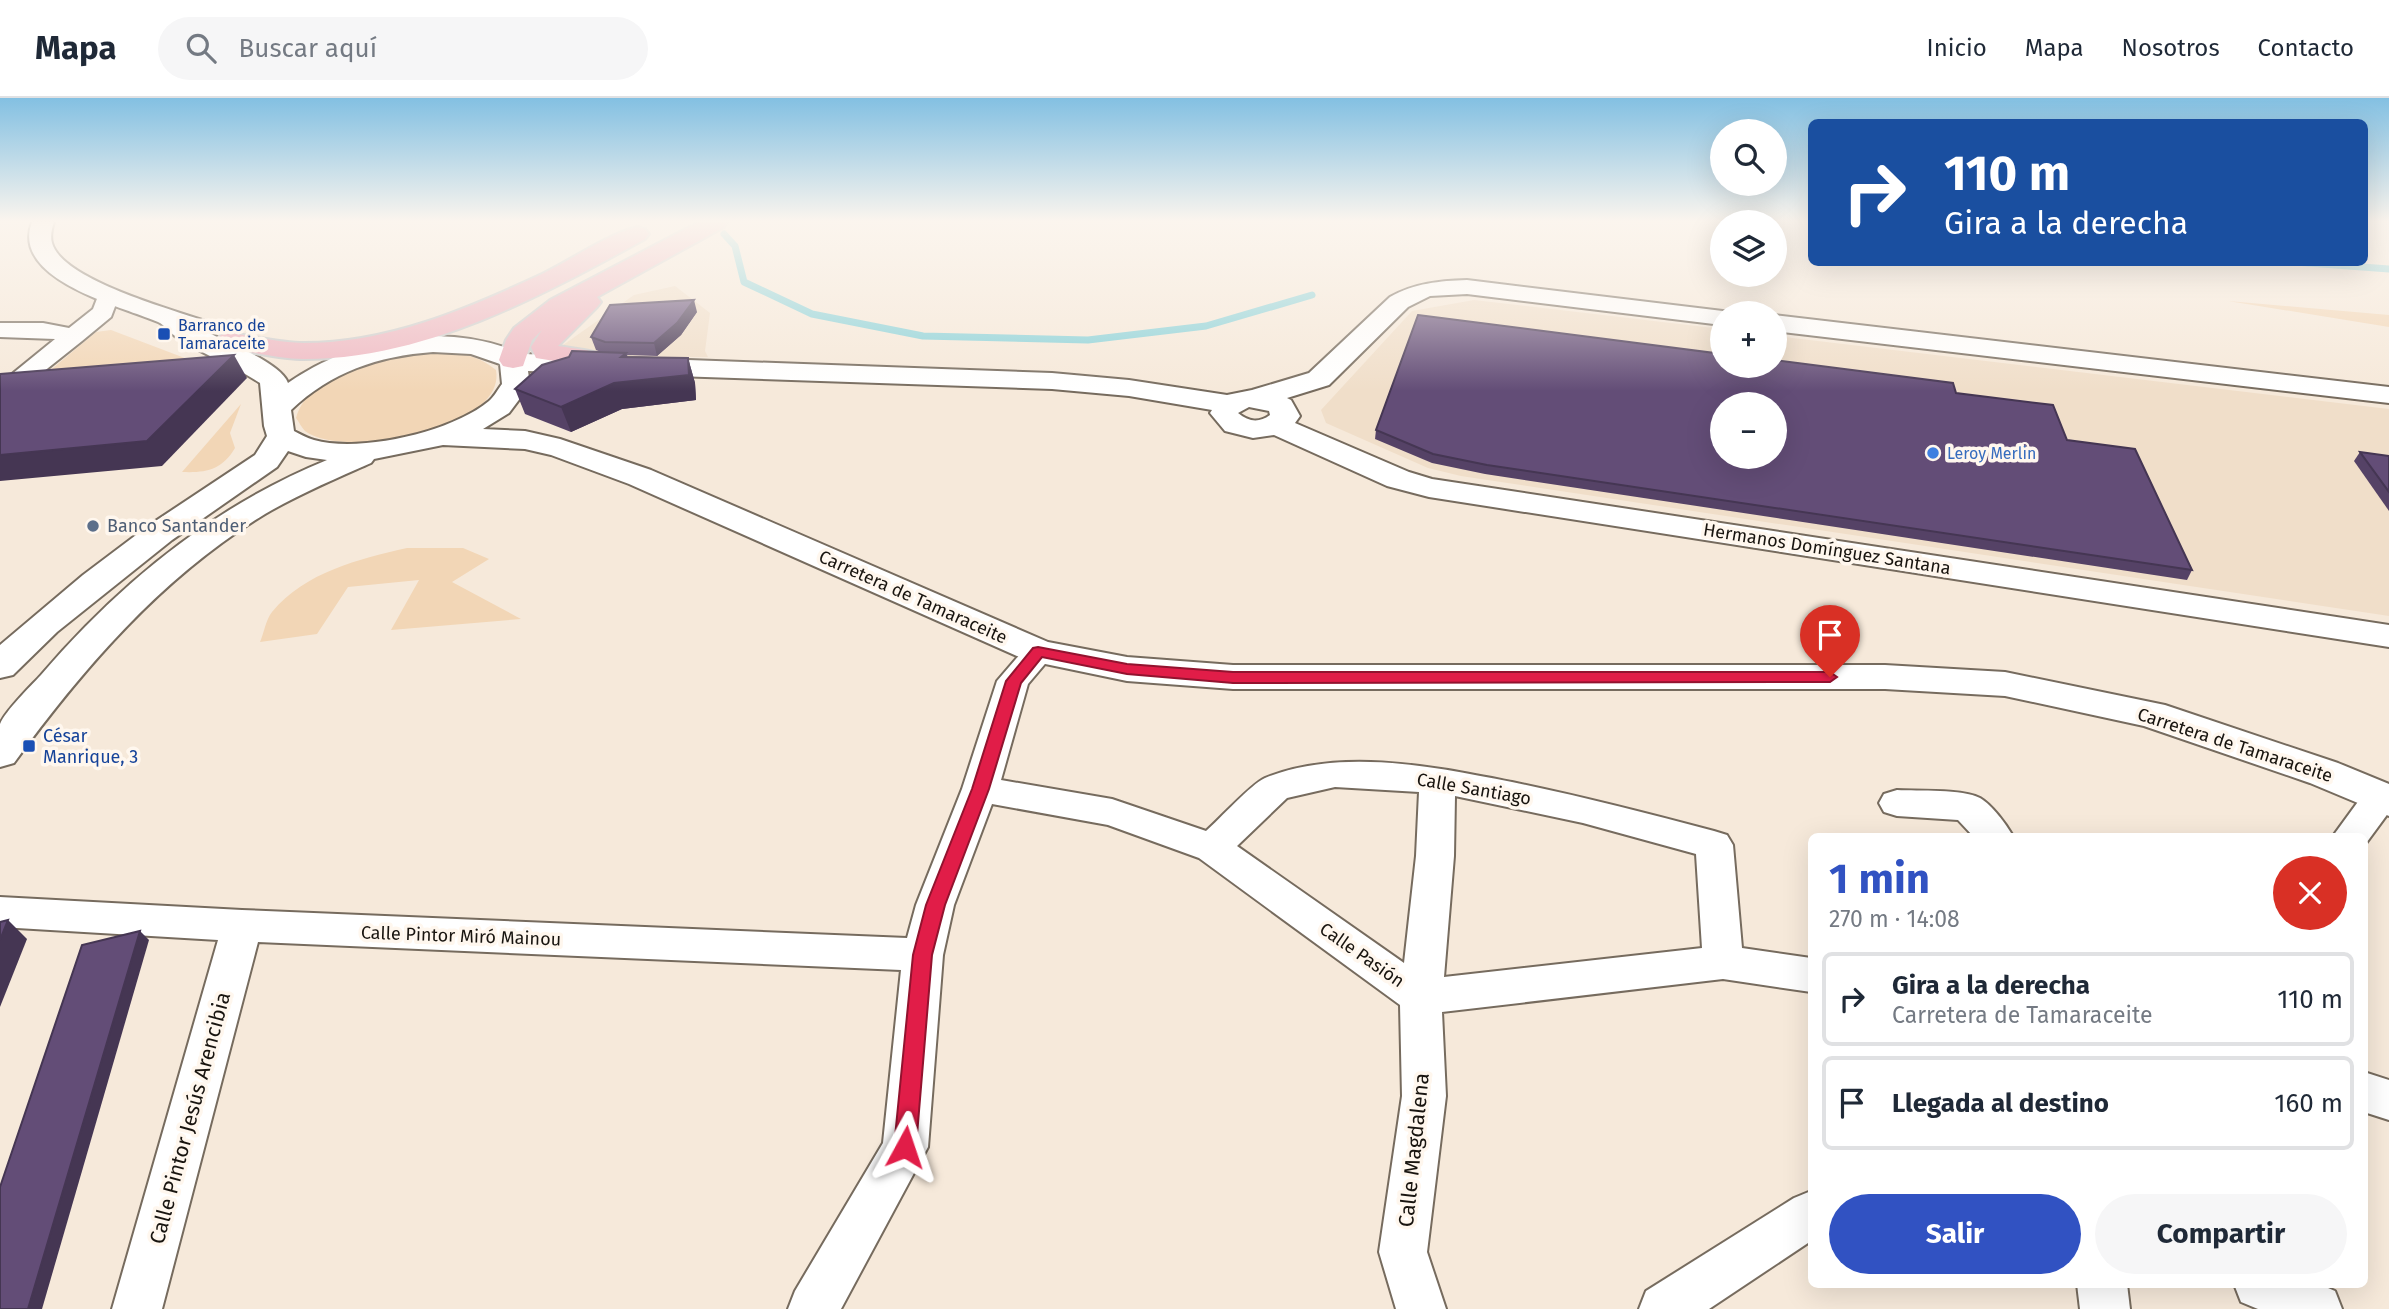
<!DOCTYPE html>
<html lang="es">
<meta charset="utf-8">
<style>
body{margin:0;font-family:"Fira Sans",sans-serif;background:#f6f6f7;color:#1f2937;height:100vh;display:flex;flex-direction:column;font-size:26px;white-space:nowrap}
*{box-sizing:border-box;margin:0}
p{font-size:23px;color:#747a83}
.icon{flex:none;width:38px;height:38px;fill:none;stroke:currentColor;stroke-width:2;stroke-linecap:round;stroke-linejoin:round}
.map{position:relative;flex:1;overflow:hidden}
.drawer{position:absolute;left:1808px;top:735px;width:560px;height:455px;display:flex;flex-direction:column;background:#fff;border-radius:10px;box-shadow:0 7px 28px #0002}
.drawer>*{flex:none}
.top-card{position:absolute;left:1808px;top:21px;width:560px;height:147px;border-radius:10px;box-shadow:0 7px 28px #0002;background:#1a4fa0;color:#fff;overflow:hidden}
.controls{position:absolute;left:1710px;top:21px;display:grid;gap:14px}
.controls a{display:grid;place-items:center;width:77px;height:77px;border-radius:50%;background:#fff;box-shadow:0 7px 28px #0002;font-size:35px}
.pin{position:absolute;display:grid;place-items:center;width:60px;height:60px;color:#fff;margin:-72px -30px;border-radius:50% 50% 50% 0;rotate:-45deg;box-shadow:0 0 7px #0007}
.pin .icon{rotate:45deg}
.me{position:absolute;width:77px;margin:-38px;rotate:5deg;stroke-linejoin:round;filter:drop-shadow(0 0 5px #0008)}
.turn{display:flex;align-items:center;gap:24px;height:147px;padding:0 21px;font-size:32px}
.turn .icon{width:91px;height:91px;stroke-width:2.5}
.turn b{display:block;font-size:49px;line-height:60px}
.round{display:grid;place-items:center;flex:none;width:74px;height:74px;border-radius:37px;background:#f6f6f7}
.headline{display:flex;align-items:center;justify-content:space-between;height:119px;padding:0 21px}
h1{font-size:42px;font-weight:700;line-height:52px;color:#3152c2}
.cta{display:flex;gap:14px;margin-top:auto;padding:14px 21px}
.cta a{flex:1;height:80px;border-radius:42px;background:#3152c2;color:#fff;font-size:28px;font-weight:700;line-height:80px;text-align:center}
.cta a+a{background:#f6f6f7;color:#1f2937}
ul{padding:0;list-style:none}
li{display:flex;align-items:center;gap:21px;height:94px;margin:0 14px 10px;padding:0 7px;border:4px solid #e0e1e3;border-radius:10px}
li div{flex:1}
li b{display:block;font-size:26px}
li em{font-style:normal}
header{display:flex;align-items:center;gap:42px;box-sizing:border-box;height:98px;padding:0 35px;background:#fff;border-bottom:2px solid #e0e1e3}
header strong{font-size:33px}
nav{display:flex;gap:38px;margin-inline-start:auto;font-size:24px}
.search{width:490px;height:63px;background:#f6f6f7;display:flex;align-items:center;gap:18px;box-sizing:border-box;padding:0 24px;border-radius:38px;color:#747a83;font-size:26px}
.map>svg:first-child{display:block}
.built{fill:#f0dec9;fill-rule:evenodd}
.green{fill:#f2d6b6}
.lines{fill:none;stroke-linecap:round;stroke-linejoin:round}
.stream{stroke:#8bd2d9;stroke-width:7}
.street-casing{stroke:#766b5e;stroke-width:4}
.secondary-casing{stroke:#766b5e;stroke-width:4}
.highway-casing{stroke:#d1d0cf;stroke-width:4}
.street{fill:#fff;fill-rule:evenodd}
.secondary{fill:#fff;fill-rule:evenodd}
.highway{fill:#efbac4;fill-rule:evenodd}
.wall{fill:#554266}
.shaded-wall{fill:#453653}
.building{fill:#634d77;stroke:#453653;stroke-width:2;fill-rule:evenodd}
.route{fill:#e11d48;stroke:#92132f;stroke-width:2}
.transit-dot{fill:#1a4fb4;stroke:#fff7ee;stroke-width:2.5}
.shop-dot{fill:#3f7fe0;stroke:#fff7ee;stroke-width:2.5}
.service-dot{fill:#5c6f8a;stroke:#fff7ee;stroke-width:2.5}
.labels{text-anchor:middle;stroke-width:7;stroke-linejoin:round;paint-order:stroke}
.far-transit-label{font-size:16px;fill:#164399;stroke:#fff7ee;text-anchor:start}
.far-shop-label{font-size:16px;fill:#366cbe;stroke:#fff7ee;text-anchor:start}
.service-label{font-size:18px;fill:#4e5e75;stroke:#fff7ee;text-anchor:start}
.street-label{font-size:18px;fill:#18140f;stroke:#fff7ee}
.transit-label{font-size:18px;fill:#164399;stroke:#fff7ee;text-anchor:start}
.near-street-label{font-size:21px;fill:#18140f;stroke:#fff7ee}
</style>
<header>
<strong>Mapa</strong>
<div class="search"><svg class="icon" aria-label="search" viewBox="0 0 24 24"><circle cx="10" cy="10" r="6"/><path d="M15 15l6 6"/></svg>Buscar aquí</div>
<nav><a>Inicio</a><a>Mapa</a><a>Nosotros</a><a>Contacto</a></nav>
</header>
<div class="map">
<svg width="2389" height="1211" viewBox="0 0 2389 1211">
<rect width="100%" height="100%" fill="#f6e9da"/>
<g class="built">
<path d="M 675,188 L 710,215 L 705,253 L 708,259 L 607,259 L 556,252 L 634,197 Z"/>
<path d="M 1474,202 L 1722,231 L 1722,268 L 1774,268 L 1775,238 L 2389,311 L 2389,518 L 1461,378 L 1428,370 L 1326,325 L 1321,312 L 1412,213 ZM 1722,306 L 1774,306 L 1774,359 L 1722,359 Z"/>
</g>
<g class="green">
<path d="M 2228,203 L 2389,217 L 2389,229 Z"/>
<path d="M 111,232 L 211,270 L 47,275 L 96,234 Z"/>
<path d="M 435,254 C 458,255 477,256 496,272 C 507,332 344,362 305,333 C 302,330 299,324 296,320 C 312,268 388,259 435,254 Z"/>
<path d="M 241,306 L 230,335 L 235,350 C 222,372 206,375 182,374 Z"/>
<path d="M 407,450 L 463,450 L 489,461 L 452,484 L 521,521 L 391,532 L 419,482 L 348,489 L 317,536 L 260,544 C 264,535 266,521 272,514 C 305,474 359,461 407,450 Z"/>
</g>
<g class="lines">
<g class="stream">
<path d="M 724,136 L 735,148 L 744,184 L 812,216 L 923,238 L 1088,242 L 1206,228 L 1312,197"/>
<path d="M 2295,164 L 2389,171"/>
</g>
<defs>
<g id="street">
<path d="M 108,192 L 116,193 L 119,198 L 111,219 L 82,243 L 28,286 L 0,297 L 0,281 L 12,276 L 55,241 L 0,239 L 0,225 L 43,225 L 69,230 L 93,211 L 100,193 Z"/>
<path d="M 1039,544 L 1050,547 L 1055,554 L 1028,586 L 1001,682 L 1112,701 L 1206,733 C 1220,721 1251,686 1265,680 C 1342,649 1434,669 1512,684 C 1580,698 1647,715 1714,733 L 1727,737 L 1733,747 L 1742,850 L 1811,860 L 1811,894 L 1723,881 L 1442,914 L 1446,998 L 1427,1154 L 1446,1211 L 1396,1211 L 1379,1154 L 1402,998 L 1400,907 L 1199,760 L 1108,727 L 992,706 L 954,807 L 943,857 L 928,1049 L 841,1211 L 788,1211 L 795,1193 L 883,1045 L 901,872 L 258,844 L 162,1211 L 112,1211 L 218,842 L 0,829 L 0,799 L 242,812 L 907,840 L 916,807 L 962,691 L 997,583 L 1028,547 ZM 1335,689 L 1419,694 L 1416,758 L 1404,865 L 1237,748 L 1287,700 ZM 1455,698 L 1583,725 L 1696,756 L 1702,850 L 1444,879 L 1454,758 Z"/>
<path d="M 2381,686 L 2389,688 L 2389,714 L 2364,748 L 2364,738 L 2333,738 L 2368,690 Z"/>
<path d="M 1897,692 C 1918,693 1963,691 1980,700 C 1992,707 2006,726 2013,738 L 1973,738 L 1958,722 L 1897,718 L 1884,714 L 1879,705 L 1884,696 Z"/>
<path d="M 2364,974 L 2389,982 L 2389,1022 L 2364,1014 Z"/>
<path d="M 1811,1093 L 1811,1143 L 1709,1211 L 1639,1211 L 1646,1193 L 1794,1100 Z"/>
<path d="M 2077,1186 L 2127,1186 L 2130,1211 L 2080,1211 Z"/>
<path d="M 2234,1186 L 2319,1186 L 2335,1193 L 2342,1211 L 2258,1211 L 2241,1204 Z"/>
</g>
<g id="secondary">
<path d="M 32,124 L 54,124 C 52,130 50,138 52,145 C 62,182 174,212 208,224 L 212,230 L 209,235 C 228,245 281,265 288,285 C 356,238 446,223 523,256 L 1052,275 L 1129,282 L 1227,297 L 1252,292 L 1309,275 L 1390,199 C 1415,185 1439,183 1467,182 L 1731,214 L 1722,215 L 1722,227 L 1467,196 L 1430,198 L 1408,209 L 1329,287 L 1287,300 L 1291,302 L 1300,318 L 1295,325 L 1409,374 L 1432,381 L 2389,527 L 2389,549 L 1429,399 L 1387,388 L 1274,337 L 1253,340 L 1225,333 L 1210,315 L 1212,312 L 1129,298 L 1052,291 L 528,273 L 530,287 L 509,315 L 483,331 L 525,333 L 560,341 L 651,372 L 1048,544 L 1127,559 L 1233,567 L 1885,567 L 2005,574 L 2165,607 L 2338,665 L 2389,686 L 2389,718 L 2310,685 L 2144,628 L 2005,598 L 1885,591 L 1233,591 L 1127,583 L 1026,562 L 629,386 L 551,357 L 525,351 L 443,347 L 374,361 L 371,365 C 335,381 299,396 265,416 C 163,478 84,569 14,665 L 0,669 C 0,657 0,637 0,626 C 6,612 30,589 41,577 C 120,485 214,408 327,362 L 306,359 L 288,353 L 277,369 L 172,442 L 57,534 L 13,577 L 0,580 L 0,547 L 83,477 L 148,428 L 255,357 L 267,338 L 264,328 L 260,285 C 233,267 201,256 175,238 C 169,234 165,227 158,224 C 121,208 10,182 32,124 ZM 433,254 L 471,256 L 500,266 L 502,286 C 498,291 494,299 489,303 C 452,334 360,355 314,342 C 307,340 300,336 294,333 L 291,312 C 331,274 378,258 433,254 ZM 1249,309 L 1269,313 L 1270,317 C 1259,325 1249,324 1238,315 Z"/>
<path d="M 1774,217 L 2389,289 L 2389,305 L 1774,233 Z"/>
</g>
<g id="highway">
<path d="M 699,124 L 727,124 L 724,129 L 597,199 L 601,204 L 597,209 L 558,248 C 576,251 610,253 621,269 L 617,275 L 607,277 L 573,266 L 536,260 L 531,249 L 542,232 L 532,242 L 523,268 L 513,270 L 503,268 L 499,262 L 506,242 L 514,230 L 550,202 Z"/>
<path d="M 637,129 L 645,131 L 649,136 L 645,141 C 541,198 426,261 304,261 C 280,261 255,254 230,251 L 221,249 L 217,243 L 221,237 L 230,235 C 254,238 279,245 304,245 C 388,245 467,211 542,176 C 571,162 606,137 637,129 Z"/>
</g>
</defs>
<use href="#street" class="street-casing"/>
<use href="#secondary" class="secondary-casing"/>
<use href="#highway" class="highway-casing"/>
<use href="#street" class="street"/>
<use href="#secondary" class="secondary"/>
<use href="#highway" class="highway"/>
</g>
<g class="wall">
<path d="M 697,214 L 681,237 L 657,258 L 627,257 L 628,259 L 688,260 L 695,285 L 696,302 L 622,311 L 571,334 L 525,316 L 515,291 L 569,259 L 601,254 L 596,252 L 591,239 Z"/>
<path d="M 1956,295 L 2067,342 L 2192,472 L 2187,482 L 1485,376 L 1432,365 L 1375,341 L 1376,332 Z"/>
<path d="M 2360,354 L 2389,358 L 2389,413 L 2354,363 Z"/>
</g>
<g class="shaded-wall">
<path d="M 694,202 L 697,214 L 681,237 L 657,258 L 654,245 Z"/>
<path d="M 626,255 L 634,279 L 688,260 L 695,285 L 696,302 L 622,311 L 571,334 L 561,309 Z"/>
<path d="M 234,257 L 247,280 L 162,368 L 0,383 L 0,357 Z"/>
<path d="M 8,822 L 27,841 L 0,909 L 0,842 Z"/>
<path d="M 140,833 L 149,842 L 42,1211 L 28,1211 Z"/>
</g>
<g class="building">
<path d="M 694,202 L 677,225 L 654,245 L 605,244 L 591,239 L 610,207 Z"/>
<path d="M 1418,217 L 1722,256 L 1722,268 L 1774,268 L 1774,262 L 1953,285 L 1956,295 L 2053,307 L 2067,342 L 2135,351 L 2192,472 L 1487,367 L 1433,356 L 1376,332 ZM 1722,306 L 1774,306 L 1774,359 L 1722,359 Z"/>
<path d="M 572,253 L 626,255 L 621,259 L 688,260 L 689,277 L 614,285 L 561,309 L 515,291 L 542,267 L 569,259 Z"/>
<path d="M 234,257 L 147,343 L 0,357 L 0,276 Z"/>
<path d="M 2360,354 L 2389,358 L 2389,394 Z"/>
<path d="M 8,822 L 0,842 L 0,824 Z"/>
<path d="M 140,833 L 28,1211 L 0,1211 L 0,1089 L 82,847 Z"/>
</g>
<linearGradient id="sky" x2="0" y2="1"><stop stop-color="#83c0e2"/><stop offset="0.42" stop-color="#fbf5ee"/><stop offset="1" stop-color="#fbf5ee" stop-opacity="0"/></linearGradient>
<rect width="2389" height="293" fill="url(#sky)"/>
<path class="route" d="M 1038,549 L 1127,566 L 1233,574 L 1830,574 L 1837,579 L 1830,584 L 1233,585 L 1127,576 L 1042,559 L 1021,585 L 989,691 L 945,807 L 932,857 L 916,1049 L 913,1056 L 905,1059 L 897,1056 L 894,1049 L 913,857 L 926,807 L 972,691 L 1006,583 L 1033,550 Z"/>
<g class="transit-dot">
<rect x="157" y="229" width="14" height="14" rx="3.5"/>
<rect x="22" y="641" width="14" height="14" rx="3.5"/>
</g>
<circle class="shop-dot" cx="1933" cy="355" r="7"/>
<circle class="service-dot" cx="93" cy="428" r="7"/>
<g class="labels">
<g class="far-transit-label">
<text x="178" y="233">Barranco de<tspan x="178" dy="18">Tamaraceite</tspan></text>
</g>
<g class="far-shop-label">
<text x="1947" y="361">Leroy Merlin</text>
</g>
<g class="service-label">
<text x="107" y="434">Banco Santander</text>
</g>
<g class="street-label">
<text transform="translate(1827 451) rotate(9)" y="6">Hermanos Domínguez Santana</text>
<text transform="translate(913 499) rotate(24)" y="6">Carretera de Tamaraceite</text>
<text transform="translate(2235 647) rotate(18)" y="6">Carretera de Tamaraceite</text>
<text transform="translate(1474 691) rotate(10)" y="6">Calle Santiago</text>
<text transform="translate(461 838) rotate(2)" y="6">Calle Pintor Miró Mainou</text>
<text transform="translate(1362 857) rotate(35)" y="6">Calle Pasión</text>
</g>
<g class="transit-label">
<text x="43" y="644">César<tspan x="43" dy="21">Manrique, 3</tspan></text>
</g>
<g class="near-street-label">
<text transform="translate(190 1020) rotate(-75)" y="7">Calle Pintor Jesús Arencibia</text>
<text transform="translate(1414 1052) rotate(-84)" y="7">Calle Magdalena</text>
</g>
</g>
</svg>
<div class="controls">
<a><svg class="icon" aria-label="search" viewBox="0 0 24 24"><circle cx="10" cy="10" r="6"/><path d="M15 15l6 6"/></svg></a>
<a><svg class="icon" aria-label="layers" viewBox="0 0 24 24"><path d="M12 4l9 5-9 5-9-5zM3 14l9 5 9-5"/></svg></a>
<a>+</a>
<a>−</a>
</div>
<div class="pin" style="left:1830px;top:579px;background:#d93025"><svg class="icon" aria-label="arrive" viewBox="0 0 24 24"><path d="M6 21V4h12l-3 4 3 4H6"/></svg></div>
<svg class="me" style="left:905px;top:1049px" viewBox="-20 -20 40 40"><path d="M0-17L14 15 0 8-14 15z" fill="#e11d48" stroke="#fff" stroke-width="4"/></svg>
<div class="top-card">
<div class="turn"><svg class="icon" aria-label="right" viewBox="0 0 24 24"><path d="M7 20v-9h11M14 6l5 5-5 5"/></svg><div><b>110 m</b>Gira a la derecha</div></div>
</div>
<section class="drawer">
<div class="headline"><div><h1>1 min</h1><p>270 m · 14:08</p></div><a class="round" style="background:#d93025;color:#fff"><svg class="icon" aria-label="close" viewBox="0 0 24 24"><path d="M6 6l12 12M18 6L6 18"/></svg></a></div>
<ul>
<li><svg class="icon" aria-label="right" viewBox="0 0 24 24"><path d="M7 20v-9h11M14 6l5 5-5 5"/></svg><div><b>Gira a la derecha</b><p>Carretera de Tamaraceite</p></div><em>110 m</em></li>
<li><svg class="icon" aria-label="arrive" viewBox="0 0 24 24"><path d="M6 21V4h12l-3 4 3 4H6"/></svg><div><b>Llegada al destino</b></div><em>160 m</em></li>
</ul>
<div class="cta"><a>Salir</a><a>Compartir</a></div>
</section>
</div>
